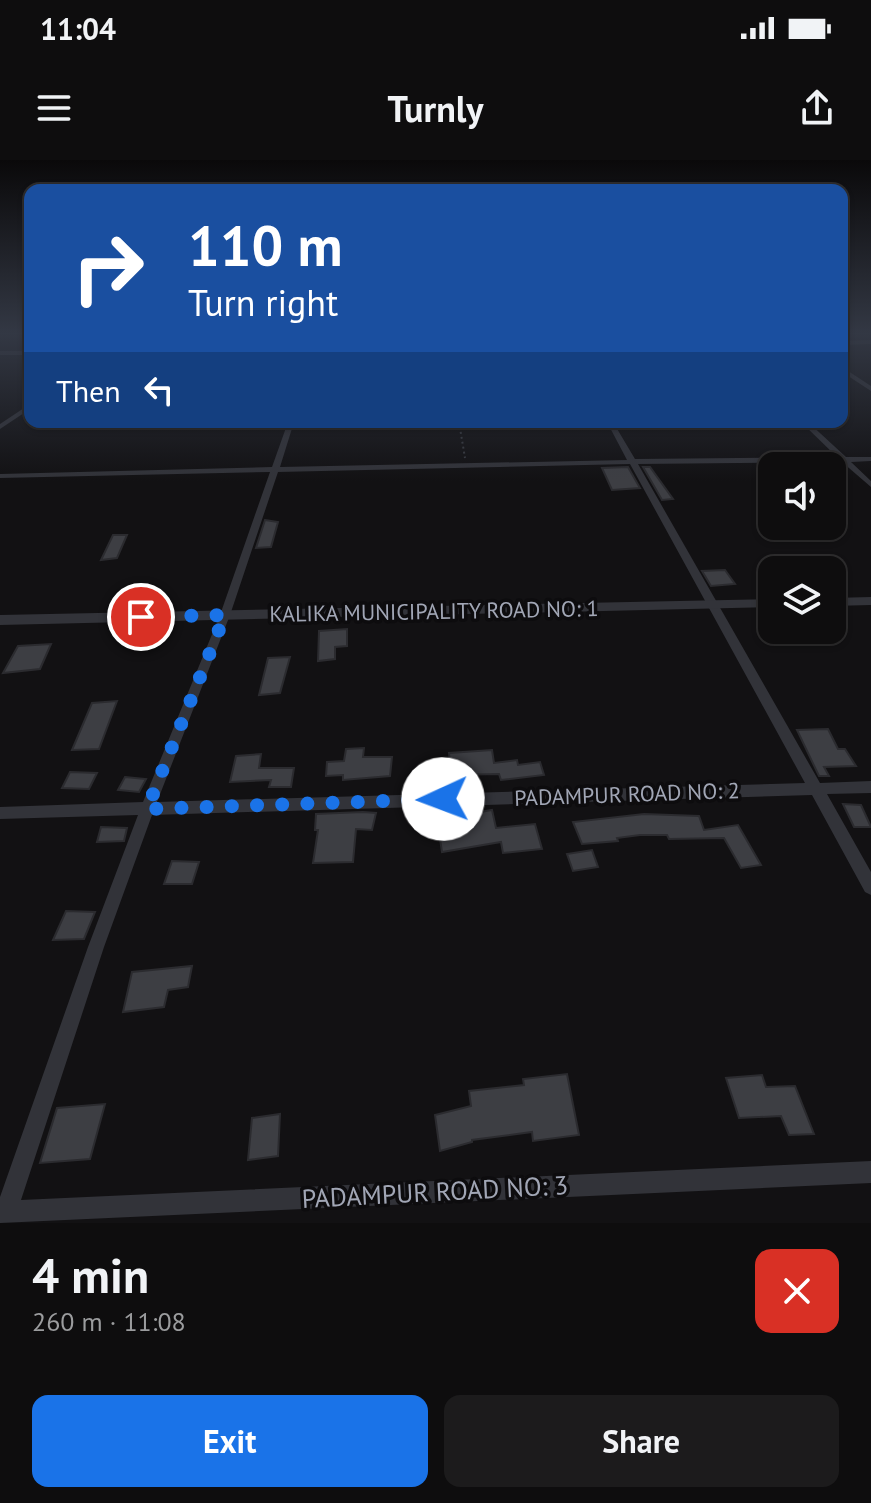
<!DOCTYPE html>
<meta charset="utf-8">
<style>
body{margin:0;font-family:"PT Sans",sans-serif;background:#1c1b1c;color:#f1f3f6;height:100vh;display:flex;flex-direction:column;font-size:30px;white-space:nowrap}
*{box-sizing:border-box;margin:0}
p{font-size:26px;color:#9b9c9e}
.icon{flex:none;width:44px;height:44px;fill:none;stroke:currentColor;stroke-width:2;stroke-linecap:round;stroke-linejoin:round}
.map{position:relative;height:1063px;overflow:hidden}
.sheet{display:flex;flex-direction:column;background:#0e0d0e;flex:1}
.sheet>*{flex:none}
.banner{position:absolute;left:24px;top:24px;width:824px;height:244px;border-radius:16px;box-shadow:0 2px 6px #0004,0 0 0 2px #2e2d2e;background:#1a4fa0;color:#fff;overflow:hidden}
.buttons{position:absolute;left:758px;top:292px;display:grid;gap:16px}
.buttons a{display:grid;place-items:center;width:88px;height:88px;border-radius:16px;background:#0e0d0e;box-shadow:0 2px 6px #0004,0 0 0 2px #2e2d2e;font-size:40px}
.pin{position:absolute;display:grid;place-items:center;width:68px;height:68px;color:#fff;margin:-34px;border:4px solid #fff;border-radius:50%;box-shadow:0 2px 8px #0007}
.me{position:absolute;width:88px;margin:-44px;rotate:268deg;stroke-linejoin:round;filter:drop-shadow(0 0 6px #0008)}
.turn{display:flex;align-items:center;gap:28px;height:168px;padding:0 32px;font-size:36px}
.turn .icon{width:104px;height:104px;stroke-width:2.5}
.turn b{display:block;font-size:56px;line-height:68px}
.then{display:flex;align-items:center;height:76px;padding:0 32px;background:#0003;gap:16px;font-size:30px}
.round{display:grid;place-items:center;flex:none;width:84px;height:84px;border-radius:16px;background:#1c1b1c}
.overview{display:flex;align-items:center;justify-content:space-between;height:136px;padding:0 32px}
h1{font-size:48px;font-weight:700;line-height:60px}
.cta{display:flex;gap:16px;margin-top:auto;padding:16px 32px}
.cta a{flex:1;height:92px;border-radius:16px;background:#1a73e8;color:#fff;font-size:32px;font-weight:700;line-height:92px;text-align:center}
.cta a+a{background:#1c1b1c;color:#f1f3f6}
.status{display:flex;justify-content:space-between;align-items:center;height:56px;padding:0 40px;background:#0e0d0e;direction:ltr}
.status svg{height:22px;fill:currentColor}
header{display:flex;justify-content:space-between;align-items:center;height:104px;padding:0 32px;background:#0e0d0e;font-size:36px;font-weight:700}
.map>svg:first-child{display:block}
.building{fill:#3d3e43;stroke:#2b2b2f;stroke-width:2}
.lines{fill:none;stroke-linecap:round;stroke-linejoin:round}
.path{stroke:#383a40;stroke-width:2;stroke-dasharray:2 3;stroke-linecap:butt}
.minor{fill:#323339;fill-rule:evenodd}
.tertiary{fill:#323339;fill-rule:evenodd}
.route{stroke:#1a73e8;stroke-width:14;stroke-dasharray:0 25.2}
.labels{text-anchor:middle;stroke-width:7;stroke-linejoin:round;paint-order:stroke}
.street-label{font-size:22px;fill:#a1a6b5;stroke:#0d0c0e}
.near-street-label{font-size:26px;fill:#a1a6b5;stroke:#0d0c0e}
</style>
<div class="status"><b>11:04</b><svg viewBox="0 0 49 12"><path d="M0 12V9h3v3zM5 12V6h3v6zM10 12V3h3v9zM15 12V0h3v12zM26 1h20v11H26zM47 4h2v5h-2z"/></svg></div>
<header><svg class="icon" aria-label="menu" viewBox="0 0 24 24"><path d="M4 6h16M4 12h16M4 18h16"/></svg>Turnly<svg class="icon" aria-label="share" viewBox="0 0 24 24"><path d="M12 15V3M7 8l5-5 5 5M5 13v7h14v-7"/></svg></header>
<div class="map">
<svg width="871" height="1063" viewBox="0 0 871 1063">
<rect width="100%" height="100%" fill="#121113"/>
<g class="building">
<path d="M 628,307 L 640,328 L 612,330 L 602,308 Z"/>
<path d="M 643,307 L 650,307 L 673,339 L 662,340 Z"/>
<path d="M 265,360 L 278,362 L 271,387 L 256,388 Z"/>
<path d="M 113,375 L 127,375 L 117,398 L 101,400 Z"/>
<path d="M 725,410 L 735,424 L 711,426 L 702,411 Z"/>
<path d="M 347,469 L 347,486 L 335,487 L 335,499 L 318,501 L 319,471 Z"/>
<path d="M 51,484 L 40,509 L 3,513 L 18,486 Z"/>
<path d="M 290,497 L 280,533 L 259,535 L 268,498 Z"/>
<path d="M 117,541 L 99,589 L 72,590 L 92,543 Z"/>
<path d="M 828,569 L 838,589 L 845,589 L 856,606 L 824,607 L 829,616 L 819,616 L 797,570 Z"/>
<path d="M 364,588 L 363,597 L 392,597 L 390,616 L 343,620 L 343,615 L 326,616 L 327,602 L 344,601 L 346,589 Z"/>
<path d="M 492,590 L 494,603 L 517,600 L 518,605 L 540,602 L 544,615 L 501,620 L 499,614 L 451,615 L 449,593 Z"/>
<path d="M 261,594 L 259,608 L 294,608 L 291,627 L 269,627 L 271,620 L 230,622 L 236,596 Z"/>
<path d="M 70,612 L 97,613 L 89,629 L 62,628 Z"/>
<path d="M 125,617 L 146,619 L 139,632 L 118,630 Z"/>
<path d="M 843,644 L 861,645 L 871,667 L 854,667 Z"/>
<path d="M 492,650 L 496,668 L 535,664 L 542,689 L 503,693 L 501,682 L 442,692 L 437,659 Z"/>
<path d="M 363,652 L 376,653 L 372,670 L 356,669 L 353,702 L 313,703 L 318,670 L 315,670 L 316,654 Z"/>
<path d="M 644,654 L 699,656 L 704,670 L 738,665 L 761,705 L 741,708 L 724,678 L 669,679 L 667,675 L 640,675 L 617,678 L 618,681 L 582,684 L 573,662 Z"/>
<path d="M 101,667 L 127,668 L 124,681 L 97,682 Z"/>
<path d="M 592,690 L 598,707 L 573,711 L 567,694 Z"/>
<path d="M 172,701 L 199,702 L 192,724 L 164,724 Z"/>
<path d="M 66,751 L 95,752 L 84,779 L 53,780 Z"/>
<path d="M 192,806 L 188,827 L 168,830 L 164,847 L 123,852 L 132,812 Z"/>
<path d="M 567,914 L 579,975 L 533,981 L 532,972 L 472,980 L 472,982 L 440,991 L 435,955 L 471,946 L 469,931 L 524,925 L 523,919 Z"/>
<path d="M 762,915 L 766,927 L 795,926 L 814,974 L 789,975 L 781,956 L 739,958 L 726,918 Z"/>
<path d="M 105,944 L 90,999 L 40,1003 L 57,948 Z"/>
<path d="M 280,954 L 278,996 L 248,1000 L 252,958 Z"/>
</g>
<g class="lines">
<path class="path" d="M 459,262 L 465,298"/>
<g class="minor">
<path d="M 871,180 L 871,184 L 842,185 L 842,181 Z"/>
<rect x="0" y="191" width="30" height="4"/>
<path d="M 842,207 L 871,226 L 871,231 L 842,212 Z"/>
<path d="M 30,244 L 30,249 L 0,269 L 0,264 Z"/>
<path d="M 288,262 L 294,262 L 280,307 L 627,300 L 607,262 L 613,262 L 635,299 L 837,297 L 801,262 L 808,262 L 846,297 L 871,297 L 871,301 L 851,302 L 871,321 L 871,327 L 842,302 L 638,304 L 820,623 L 871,621 L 871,633 L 827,634 L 871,712 L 871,735 L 865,732 L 812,635 L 152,655 L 104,787 L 21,1040 L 871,1001 L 871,1023 L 0,1063 L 0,1037 L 88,787 L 138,655 L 0,659 L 0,647 L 143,642 L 220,455 L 270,312 L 0,318 L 0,314 L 272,307 ZM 630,304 L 805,623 L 157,642 L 230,455 L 278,312 Z"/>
</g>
<g class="tertiary">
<path d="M 871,437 L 871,445 L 832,446 L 832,438 Z"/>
<path d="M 772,439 L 772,447 L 0,465 L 0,455 Z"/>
</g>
</g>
<linearGradient id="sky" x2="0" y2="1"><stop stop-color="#0a090a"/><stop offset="0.54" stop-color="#333844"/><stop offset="1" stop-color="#333844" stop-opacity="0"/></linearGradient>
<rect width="871" height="321" fill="url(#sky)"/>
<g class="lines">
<path class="route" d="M 141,457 L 225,455 L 147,649 L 443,639"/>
</g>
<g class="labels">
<g class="street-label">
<text transform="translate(434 451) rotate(-1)" y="8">KALIKA MUNICIPALITY ROAD NO: 1</text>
<text transform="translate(627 634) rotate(-2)" y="8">PADAMPUR ROAD NO: 2</text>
</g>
<g class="near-street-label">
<text transform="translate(435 1032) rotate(-3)" y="9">PADAMPUR ROAD NO: 3</text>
</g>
</g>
</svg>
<div class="buttons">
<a><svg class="icon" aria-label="sound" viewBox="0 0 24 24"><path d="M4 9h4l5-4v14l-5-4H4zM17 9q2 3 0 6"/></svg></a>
<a><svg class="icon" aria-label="layers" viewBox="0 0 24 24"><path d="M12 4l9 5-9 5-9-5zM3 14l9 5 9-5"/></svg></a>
</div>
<div class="pin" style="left:141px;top:457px;background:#d93025"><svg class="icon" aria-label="arrive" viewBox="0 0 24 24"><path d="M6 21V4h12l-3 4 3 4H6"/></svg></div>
<svg class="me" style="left:443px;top:639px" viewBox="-20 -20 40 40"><circle r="19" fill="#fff"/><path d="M0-13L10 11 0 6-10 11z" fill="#1a73e8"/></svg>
<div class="banner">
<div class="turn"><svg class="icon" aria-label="right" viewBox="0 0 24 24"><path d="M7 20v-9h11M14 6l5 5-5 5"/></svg><div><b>110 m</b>Turn right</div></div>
<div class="then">Then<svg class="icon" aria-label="left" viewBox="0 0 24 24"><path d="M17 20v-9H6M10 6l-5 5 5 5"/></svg></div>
</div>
</div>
<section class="sheet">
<div class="overview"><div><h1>4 min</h1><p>260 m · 11:08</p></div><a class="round" style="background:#d93025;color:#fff"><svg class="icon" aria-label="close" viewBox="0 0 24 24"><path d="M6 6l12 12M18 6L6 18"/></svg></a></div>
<div class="cta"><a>Exit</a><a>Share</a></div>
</section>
